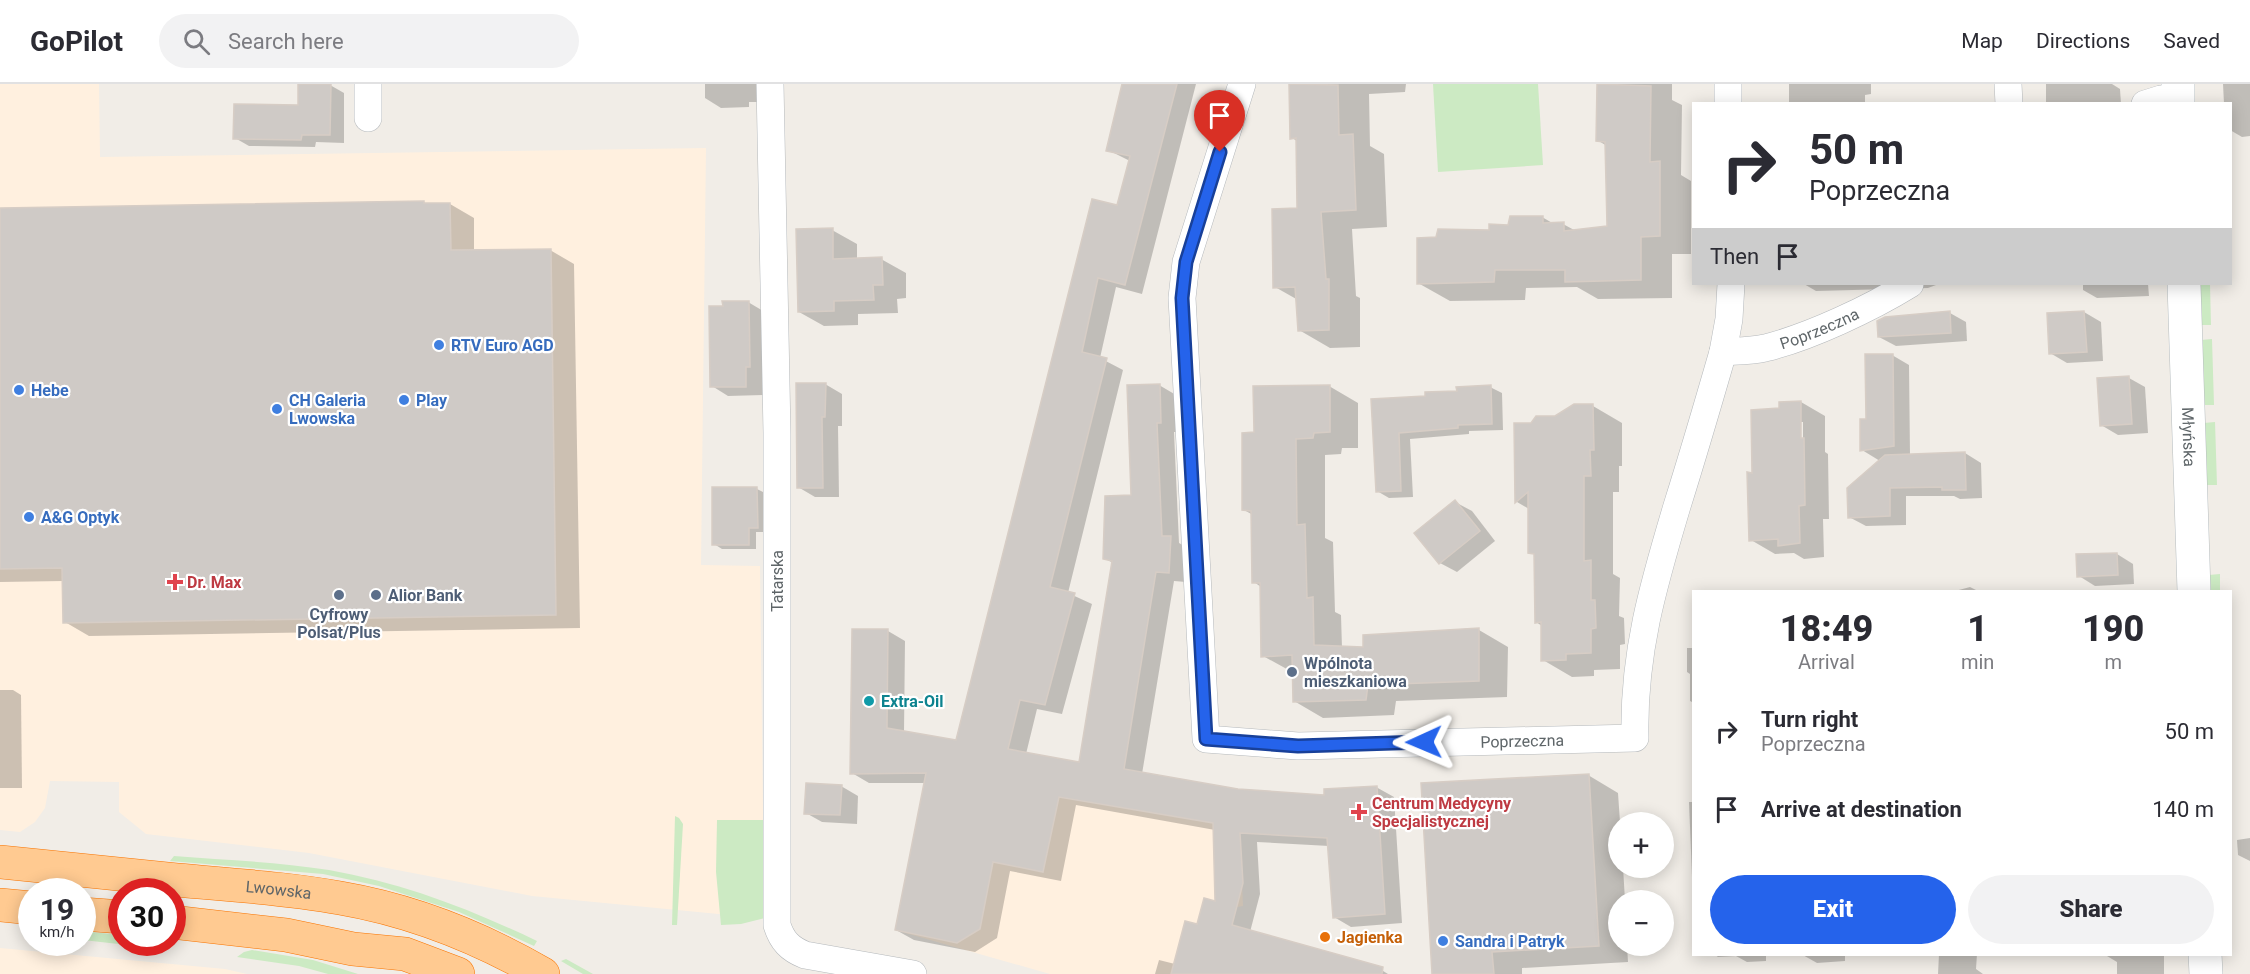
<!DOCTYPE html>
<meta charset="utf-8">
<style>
body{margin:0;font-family:Roboto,sans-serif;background:#f2f2f3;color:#2b2b33;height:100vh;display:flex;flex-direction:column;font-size:22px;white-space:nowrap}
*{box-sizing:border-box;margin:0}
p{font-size:20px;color:#7c7c81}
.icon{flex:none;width:33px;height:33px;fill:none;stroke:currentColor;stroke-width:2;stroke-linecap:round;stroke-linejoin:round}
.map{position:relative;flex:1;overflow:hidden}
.details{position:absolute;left:1692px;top:506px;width:540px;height:366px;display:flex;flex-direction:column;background:#fff;border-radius:0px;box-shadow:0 3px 15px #0003}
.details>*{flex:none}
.banner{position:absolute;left:1692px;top:18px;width:540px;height:183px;border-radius:0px;box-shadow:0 3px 15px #0003;background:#fff;color:#2b2b33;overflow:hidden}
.buttons{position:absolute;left:1608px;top:728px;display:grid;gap:12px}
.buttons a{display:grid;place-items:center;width:66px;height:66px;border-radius:50%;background:#fff;box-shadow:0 3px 15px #0003;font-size:30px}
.speed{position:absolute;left:18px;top:794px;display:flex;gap:12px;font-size:30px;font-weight:700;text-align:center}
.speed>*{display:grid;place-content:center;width:78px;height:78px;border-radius:50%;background:#fff;box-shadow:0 3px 15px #0003;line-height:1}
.speed small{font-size:15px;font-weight:400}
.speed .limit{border:9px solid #d22;background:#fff;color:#111}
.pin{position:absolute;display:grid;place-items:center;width:51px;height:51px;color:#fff;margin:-62px -26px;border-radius:50% 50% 50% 0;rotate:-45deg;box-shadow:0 0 6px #0007}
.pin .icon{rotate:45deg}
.me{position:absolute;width:66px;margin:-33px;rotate:269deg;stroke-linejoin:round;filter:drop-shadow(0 0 4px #0008)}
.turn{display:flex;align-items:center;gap:21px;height:126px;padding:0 18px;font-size:27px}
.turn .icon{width:78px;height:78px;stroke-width:2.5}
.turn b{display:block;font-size:42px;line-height:51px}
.then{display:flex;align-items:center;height:57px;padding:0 18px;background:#0003;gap:12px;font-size:22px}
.eta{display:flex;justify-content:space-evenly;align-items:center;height:102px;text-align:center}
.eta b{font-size:36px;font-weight:800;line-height:42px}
.primary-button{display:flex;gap:12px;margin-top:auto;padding:12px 18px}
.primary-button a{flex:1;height:69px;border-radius:36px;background:#2563eb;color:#fff;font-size:24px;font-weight:800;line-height:69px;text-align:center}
.primary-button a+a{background:#f2f2f3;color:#2b2b33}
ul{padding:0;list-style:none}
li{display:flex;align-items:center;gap:18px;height:78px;padding:0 18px}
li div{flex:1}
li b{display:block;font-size:22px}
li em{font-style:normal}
header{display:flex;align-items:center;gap:36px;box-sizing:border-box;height:84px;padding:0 30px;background:#fff;border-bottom:2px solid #e1e1e2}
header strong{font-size:28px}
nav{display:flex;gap:33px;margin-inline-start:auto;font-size:21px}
.search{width:420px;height:54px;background:#f2f2f3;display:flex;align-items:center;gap:15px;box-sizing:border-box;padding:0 21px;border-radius:33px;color:#7c7c81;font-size:22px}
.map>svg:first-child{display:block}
.commercial{fill:#fff0df}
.green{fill:#cceac3}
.shadow{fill:#0003;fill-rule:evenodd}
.building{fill:#cfcac6;stroke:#d7cdc5;stroke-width:1.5}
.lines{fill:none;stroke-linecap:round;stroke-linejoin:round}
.street-casing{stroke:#b5b9bc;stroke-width:28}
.secondary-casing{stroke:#b5bcbf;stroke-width:34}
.highway-casing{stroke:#f97400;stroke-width:34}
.street{stroke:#fff;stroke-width:27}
.secondary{stroke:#fff;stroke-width:33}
.highway{stroke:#ffca91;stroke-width:33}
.route-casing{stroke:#184099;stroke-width:15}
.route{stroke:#2563eb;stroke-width:10}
.shop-dot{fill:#3f7fe0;stroke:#fff;stroke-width:2}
.health-dot{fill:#e0444e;stroke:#fff;stroke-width:2}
.service-dot{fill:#5c6f8a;stroke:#fff;stroke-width:2}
.culture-dot{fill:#0f9aa8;stroke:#fff;stroke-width:2}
.food-dot{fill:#e8710a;stroke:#fff;stroke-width:2}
.labels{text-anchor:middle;stroke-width:4.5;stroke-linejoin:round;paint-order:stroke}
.street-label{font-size:16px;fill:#5e6568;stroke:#fff}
.shop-label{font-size:16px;font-weight:bold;fill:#366cbe;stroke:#fff;text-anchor:start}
.health-label{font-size:16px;font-weight:bold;fill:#be3a42;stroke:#fff;text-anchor:start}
.service-label{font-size:16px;font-weight:bold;fill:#4e5e75;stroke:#fff;text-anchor:start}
.culture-label{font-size:16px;font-weight:bold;fill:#0d838f;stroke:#fff;text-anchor:start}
.food-label{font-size:16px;font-weight:bold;fill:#c56008;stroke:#fff;text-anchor:start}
</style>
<header>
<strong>GoPilot</strong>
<div class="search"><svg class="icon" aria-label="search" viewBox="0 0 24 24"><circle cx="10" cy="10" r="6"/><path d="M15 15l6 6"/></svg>Search here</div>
<nav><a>Map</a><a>Directions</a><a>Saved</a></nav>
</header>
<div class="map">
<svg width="2250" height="890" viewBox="0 0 2250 890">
<rect width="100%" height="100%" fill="#f1ede7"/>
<g class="commercial">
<path d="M 0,0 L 99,0 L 100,73 L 706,64 L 701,481 L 760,482 L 763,730 L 760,834 L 532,812 L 309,769 L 146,750 L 119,728 L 119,698 L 50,697 L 45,724 L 35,738 L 20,748 L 0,746 Z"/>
<path d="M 910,648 L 1238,705 L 1243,822 L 1237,823 L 1219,890 L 1050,890 L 895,846 L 928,677 Z"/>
<path d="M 0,864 L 225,885 L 247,890 L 0,890 Z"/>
</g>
<g class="green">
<path d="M 1433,0 L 1538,0 L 1543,81 L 1438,88 Z"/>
<path d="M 2200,200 L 2210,200 L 2211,241 L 2202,241 Z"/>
<path d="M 2212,255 L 2214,321 L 2204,321 L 2201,256 Z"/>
<path d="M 2215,338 L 2217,401 L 2207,401 L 2204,339 Z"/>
<path d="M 2220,490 L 2220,507 L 2210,507 L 2209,491 Z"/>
<path d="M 675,732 L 679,734 L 683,740 L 677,841 L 672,841 Z"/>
<path d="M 717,736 L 768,736 L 765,834 L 741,840 L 721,841 L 716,788 Z"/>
<path d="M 174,772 C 225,776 278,778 329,786 C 403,799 470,825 537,857 L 534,862 L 459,828 L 379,802 L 323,790 L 170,777 Z"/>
<path d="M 82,847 L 121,851 L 122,858 L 140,858 L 136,862 L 83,856 Z"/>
<path d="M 252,866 L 313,876 L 358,890 L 328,890 L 299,882 L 237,873 L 244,868 Z"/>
<path d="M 566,875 L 593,890 L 583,890 L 561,877 Z"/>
</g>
<g class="shadow">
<path d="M 705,0 L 764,0 L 764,18 L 749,18 L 749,23 L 721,24 L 705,14 Z"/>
<path d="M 1124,0 L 1196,0 L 1142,210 L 1116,203 L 1100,274 L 1123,286 L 1068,509 L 1092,520 L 1062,630 L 1037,625 L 1026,670 L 1080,679 L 1113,479 L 1104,474 L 1133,412 L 1159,301 L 1176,311 L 1178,348 L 1174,348 L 1179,459 L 1188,464 L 1186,498 L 1174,497 L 1142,690 L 1238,707 L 1326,712 L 1376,703 L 1394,713 L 1402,839 L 1351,843 L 1334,833 L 1329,762 L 1257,758 L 1260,810 L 1250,848 L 1375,882 L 1388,890 L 1155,890 L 1159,876 L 1175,880 L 1198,842 L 1217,819 L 1215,746 L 1076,721 L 1061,797 L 1010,787 L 997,854 L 975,868 L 914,856 L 896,846 L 925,699 L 869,699 L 852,689 L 888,547 L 905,557 L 904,649 L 957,658 L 1118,123 L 1130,77 L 1108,66 Z"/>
<path d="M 1291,0 L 1406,0 L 1405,8 L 1369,10 L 1370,62 L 1384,70 L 1387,143 L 1352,145 L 1356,212 L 1360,214 L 1360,263 L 1330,264 L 1299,246 L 1298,216 L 1275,203 L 1298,125 L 1297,57 L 1292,54 Z"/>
<path d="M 1598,0 L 1672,0 L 1672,16 L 1682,21 L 1681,91 L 1691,97 L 1691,170 L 1672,170 L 1672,214 L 1598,215 L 1577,203 L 1526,204 L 1525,216 L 1450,217 L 1418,199 L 1491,147 L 1542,133 L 1554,140 L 1563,140 L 1576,147 L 1609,144 L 1607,62 L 1597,56 Z"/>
<path d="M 1789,0 L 1871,0 L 1871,10 L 1865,11 L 1865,20 L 1789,20 Z"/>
<path d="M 2046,0 L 2112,0 L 2120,5 L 2121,20 L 2046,20 Z"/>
<path d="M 2223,0 L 2250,0 L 2250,52 L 2242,53 L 2230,46 L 2230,20 L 2224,20 Z"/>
<path d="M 330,1 L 344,9 L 344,59 L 316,58 L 315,63 L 249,62 L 235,54 L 299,23 Z"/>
<path d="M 424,118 L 427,121 L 450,120 L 474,134 L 474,167 L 550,166 L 574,180 L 580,544 L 89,552 L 65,538 L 64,497 L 0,498 L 0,126 Z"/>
<path d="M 832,146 L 857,160 L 857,176 L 881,175 L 906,189 L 906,214 L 897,215 L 898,229 L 858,230 L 858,241 L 824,242 L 799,228 Z"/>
<path d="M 1804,200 L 1936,200 L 1936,201 L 1928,204 L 1816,207 Z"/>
<path d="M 2083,200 L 2148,200 L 2149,212 L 2097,214 L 2083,206 Z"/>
<path d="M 748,218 L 765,228 L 766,292 L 762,292 L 763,311 L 728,312 L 712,302 L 724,224 Z"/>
<path d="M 2084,228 L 2101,238 L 2103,277 L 2067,279 L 2050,269 L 2049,230 Z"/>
<path d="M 1950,229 L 1966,238 L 1967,257 L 1896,262 L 1879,253 Z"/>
<path d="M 1892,271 L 1909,281 L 1910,371 L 1965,369 L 1981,379 L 1982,414 L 1960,415 L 1954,412 L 1906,412 L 1906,441 L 1866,442 L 1849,433 L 1880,377 L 1862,366 L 1867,337 Z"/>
<path d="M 2129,294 L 2145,303 L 2148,349 L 2118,351 L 2101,341 Z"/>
<path d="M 825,300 L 842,310 L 842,342 L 838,342 L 839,413 L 815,413 L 798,403 Z"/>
<path d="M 1329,302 L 1358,319 L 1358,364 L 1342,364 L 1341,370 L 1325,371 L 1325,454 L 1333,458 L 1335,528 L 1341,531 L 1342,564 L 1364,565 L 1364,552 L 1479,546 L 1508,563 L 1507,613 L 1396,617 L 1394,631 L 1323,634 L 1294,617 L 1294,589 L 1263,572 L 1261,503 L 1254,498 L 1253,431 L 1244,426 L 1256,350 Z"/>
<path d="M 1490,303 L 1502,309 L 1503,346 L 1469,347 L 1469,350 L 1410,355 L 1413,413 L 1389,414 L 1377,407 L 1373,316 L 1427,314 Z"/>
<path d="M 1801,318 L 1825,332 L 1825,368 L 1828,370 L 1829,435 L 1823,435 L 1824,473 L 1804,475 L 1794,469 L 1775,470 L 1751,456 L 1780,326 ZM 1800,338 L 1803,338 L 1803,361 L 1800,361 Z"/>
<path d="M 1593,322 L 1622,339 L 1622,382 L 1619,382 L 1619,408 L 1613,408 L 1613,490 L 1620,494 L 1619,532 L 1624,534 L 1625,560 L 1620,561 L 1620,585 L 1594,586 L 1594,592 L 1572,593 L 1543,576 L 1542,542 L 1536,538 L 1536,471 L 1530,468 L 1529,425 L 1517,418 L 1516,341 L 1532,340 Z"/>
<path d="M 757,405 L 765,409 L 765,448 L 756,448 L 756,465 L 722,465 L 714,460 Z"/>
<path d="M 1455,418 L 1472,427 L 1495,457 L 1457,488 L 1440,479 Z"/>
<path d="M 2117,470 L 2133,480 L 2134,500 L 2095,502 L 2079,492 Z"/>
<path d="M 1970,503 L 1978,507 L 1955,507 Z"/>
<path d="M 1687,564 L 1694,564 L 1694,619 L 1690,617 L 1690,590 L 1687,588 Z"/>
<path d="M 0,606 L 13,606 L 21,611 L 22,704 L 0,704 Z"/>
<path d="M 1588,691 L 1618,709 L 1620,738 L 1618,783 L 1623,783 L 1625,816 L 1618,816 L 1618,861 L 1627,861 L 1628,878 L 1522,884 L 1522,890 L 1433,890 Z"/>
<path d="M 841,702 L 858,712 L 857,740 L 822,738 L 806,729 Z"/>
<path d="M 1689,718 L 1694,718 L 1694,843 Z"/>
<path d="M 2250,754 L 2250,777 L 2238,771 L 2237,756 Z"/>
<path d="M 1714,870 L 1766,870 L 1766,877 L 1747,878 L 1736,872 L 1718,873 Z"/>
<path d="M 1801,870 L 1845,870 L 1845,877 L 1817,879 Z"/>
<path d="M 1939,870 L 1977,870 L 1976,885 L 1983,890 L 1938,890 Z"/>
<path d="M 2107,870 L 2164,870 L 2164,890 L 2117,890 L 2117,878 L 2107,872 Z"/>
</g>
<g class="building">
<path d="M 298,0 L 331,0 L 330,51 L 302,51 L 301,56 L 233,55 L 234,20 L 298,21 Z"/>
<path d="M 1122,0 L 1177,0 L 1125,201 L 1098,194 L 1082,268 L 1107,274 L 1050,503 L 1075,509 L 1045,621 L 1020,616 L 1008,665 L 1079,678 L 1112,477 L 1103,475 L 1105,412 L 1131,411 L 1127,301 L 1160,300 L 1161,339 L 1157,339 L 1162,452 L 1171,452 L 1169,489 L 1156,488 L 1124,685 L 1238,705 L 1324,711 L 1324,705 L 1377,702 L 1385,830 L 1333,834 L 1327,754 L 1240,749 L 1243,799 L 1232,841 L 1383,883 L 1382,890 L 1171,890 L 1185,837 L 1197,840 L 1204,814 L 1215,817 L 1213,739 L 1059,713 L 1043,788 L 993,778 L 980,845 L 957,859 L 895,846 L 926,689 L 850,690 L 852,545 L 888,545 L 887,644 L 956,656 L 1092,115 L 1117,121 L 1130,72 L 1106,67 Z"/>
<path d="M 1289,0 L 1338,1 L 1339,51 L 1353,50 L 1356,126 L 1321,128 L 1326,195 L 1329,195 L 1329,246 L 1298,247 L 1295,203 L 1273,204 L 1272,125 L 1297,124 L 1296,54 L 1290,55 Z"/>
<path d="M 1597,0 L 1651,2 L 1650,78 L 1660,77 L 1660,152 L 1641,153 L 1641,196 L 1565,198 L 1565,186 L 1495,186 L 1494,198 L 1417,200 L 1417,154 L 1436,153 L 1438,145 L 1489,146 L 1489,140 L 1508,141 L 1510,132 L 1543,132 L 1543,139 L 1564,138 L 1564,147 L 1607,142 L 1605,58 L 1596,57 Z"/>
<path d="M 424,117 L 424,119 L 450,119 L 451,166 L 551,165 L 556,531 L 63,539 L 62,484 L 0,485 L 0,124 Z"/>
<path d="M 833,144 L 833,175 L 882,173 L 883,201 L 873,201 L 874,216 L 834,217 L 834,227 L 798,228 L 796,145 Z"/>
<path d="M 722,217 L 749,217 L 750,283 L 746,283 L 746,303 L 710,303 L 709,222 L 723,222 Z"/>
<path d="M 1950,227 L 1951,249 L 1878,253 L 1877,237 L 1885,233 Z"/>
<path d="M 2084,227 L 2087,268 L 2049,270 L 2047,229 Z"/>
<path d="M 1865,270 L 1893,270 L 1894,362 L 1860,367 L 1860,335 L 1866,335 Z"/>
<path d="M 2129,292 L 2132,340 L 2100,342 L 2097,294 Z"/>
<path d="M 796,299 L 826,299 L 825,333 L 822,333 L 823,404 L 797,404 Z"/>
<path d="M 1330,301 L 1330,348 L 1314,349 L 1313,354 L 1296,355 L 1297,441 L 1305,440 L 1307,514 L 1313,513 L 1314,561 L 1363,563 L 1363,551 L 1479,544 L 1479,597 L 1368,601 L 1366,616 L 1293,618 L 1292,571 L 1261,573 L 1260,499 L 1252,499 L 1251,427 L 1242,426 L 1242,349 L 1254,348 L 1253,302 Z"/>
<path d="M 1491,301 L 1492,340 L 1458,341 L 1458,344 L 1399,349 L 1401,407 L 1376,408 L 1371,315 L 1425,312 L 1425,308 L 1457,307 L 1456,303 Z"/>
<path d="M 1801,317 L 1801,354 L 1804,354 L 1805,421 L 1799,422 L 1800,459 L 1778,462 L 1778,455 L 1749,457 L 1747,388 L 1752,389 L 1751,326 L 1779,324 L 1779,318 Z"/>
<path d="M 1574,320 L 1593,320 L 1594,366 L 1590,366 L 1591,392 L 1584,392 L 1584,477 L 1591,476 L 1591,516 L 1595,516 L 1596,544 L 1591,545 L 1591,569 L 1566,570 L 1566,576 L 1541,577 L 1541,538 L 1535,539 L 1534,470 L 1528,469 L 1528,408 L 1515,419 L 1514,339 L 1531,339 L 1536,332 L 1555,332 Z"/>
<path d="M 1965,368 L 1966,406 L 1942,406 L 1942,403 L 1890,404 L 1890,432 L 1848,434 L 1847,404 L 1885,371 Z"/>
<path d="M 712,403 L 757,403 L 758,444 L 749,444 L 749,461 L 712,461 Z"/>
<path d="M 1455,416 L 1480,447 L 1439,480 L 1414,449 Z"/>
<path d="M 2117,469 L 2118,491 L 2077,493 L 2076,470 Z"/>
<path d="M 1589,690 L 1599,862 L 1492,868 L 1494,890 L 1432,890 L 1421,699 Z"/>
<path d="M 806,699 L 842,701 L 840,731 L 804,730 Z"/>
</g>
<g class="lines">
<defs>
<g id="street">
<path d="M 368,0 L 368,34"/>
<path d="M 770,0 L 777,349 L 777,841 C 782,857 790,865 805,871 L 913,890"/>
<path id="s1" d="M 1242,0 L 1186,178 L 1182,214 L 1206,655 L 1298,662 L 1635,654 C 1633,570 1653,502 1677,422 C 1693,371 1708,320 1723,268 L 1729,235 L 1731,200"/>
<path d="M 1728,0 L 1728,20"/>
<path d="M 2008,0 L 2009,20"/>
<path d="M 2145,20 L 2161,15 L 2178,14"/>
<path id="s2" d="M 1723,268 C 1737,267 1751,267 1765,264 C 1810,253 1871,224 1910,200"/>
</g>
<g id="secondary">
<path d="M 2178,0 L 2178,20"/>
<path id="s3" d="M 2184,200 L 2194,507"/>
<path d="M 2205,870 L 2206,890"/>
</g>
<g id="highway">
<path id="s4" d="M 0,778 C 59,784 118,790 177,796 C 231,801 286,804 340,814 C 410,826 481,854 543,890"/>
<path d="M 0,821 L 32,824"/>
<path d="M 82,830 L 122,833"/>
<path d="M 172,838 L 286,851 L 353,865 L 405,870 L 458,890"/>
</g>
</defs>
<use href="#street" class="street-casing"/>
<use href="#secondary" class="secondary-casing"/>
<use href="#highway" class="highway-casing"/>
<use href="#street" class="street"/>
<use href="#secondary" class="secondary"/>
<use href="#highway" class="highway"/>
</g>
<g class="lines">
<defs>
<path id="route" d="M 1220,68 L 1186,178 L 1182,214 L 1206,655 L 1298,662 L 1424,658"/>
</defs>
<use href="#route" class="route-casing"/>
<use href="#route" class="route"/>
</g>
<g class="shop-dot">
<circle cx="439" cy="261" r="6"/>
<circle cx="19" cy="306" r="6"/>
<circle cx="404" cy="316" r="6"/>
<circle cx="277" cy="325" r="6"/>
<circle cx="29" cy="433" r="6"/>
<circle cx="1443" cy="857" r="6"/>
</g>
<g class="health-dot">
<path d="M172 489h6v6h6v6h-6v6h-6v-6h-6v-6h6z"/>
<path d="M1356 719h6v6h6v6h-6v6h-6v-6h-6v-6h6z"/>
</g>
<g class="service-dot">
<circle cx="339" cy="511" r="6"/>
<circle cx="376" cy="511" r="6"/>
<circle cx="1292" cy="588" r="6"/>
</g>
<circle class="culture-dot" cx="869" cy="617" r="6"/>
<circle class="food-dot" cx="1325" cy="853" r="6"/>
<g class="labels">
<g class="street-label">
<text dy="6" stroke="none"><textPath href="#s2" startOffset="100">Poprzeczna</textPath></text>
<text dy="6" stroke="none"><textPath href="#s3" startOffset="153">Młyńska</textPath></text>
<text transform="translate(777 497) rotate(-90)" y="6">Tatarska</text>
<text dy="6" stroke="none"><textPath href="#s1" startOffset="981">Poprzeczna</textPath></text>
<text dy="6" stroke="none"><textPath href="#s4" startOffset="280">Lwowska</textPath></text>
</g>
<g class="shop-label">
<text x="451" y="267">RTV Euro AGD</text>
<text x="31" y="312">Hebe</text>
<text x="289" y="322">CH Galeria<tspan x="289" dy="18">Lwowska</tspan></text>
<text x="416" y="322">Play</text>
<text x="41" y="439">A&amp;G Optyk</text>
<text x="1455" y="863">Sandra i Patryk</text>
</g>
<g class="health-label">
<text x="187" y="504">Dr. Max</text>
<text x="1372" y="725">Centrum Medycyny<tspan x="1372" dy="18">Specjalistycznej</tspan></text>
</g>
<g class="service-label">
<text x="388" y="517">Alior Bank</text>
<text x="339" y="536" text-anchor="middle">Cyfrowy<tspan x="339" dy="18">Polsat/Plus</tspan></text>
<text x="1304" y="585">Wpólnota<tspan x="1304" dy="18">mieszkaniowa</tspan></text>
</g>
<g class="culture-label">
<text x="881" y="623">Extra-Oil</text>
</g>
<g class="food-label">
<text x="1337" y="859">Jagienka</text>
</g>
</g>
</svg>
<div class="buttons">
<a>+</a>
<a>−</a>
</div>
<div class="speed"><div>19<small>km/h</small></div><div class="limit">30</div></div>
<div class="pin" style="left:1220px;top:68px;background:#d93025"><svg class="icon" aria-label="arrive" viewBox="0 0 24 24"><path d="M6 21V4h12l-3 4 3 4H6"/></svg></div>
<svg class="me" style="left:1424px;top:658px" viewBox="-20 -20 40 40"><path d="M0-17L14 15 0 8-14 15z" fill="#2563eb" stroke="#fff" stroke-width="4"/></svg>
<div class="banner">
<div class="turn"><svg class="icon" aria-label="right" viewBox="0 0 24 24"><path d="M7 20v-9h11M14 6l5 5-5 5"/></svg><div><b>50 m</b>Poprzeczna</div></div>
<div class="then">Then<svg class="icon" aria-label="arrive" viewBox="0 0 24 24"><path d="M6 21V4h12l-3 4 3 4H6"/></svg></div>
</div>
<section class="details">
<div class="eta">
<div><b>18:49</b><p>Arrival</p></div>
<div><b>1</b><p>min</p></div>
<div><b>190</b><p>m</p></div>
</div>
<ul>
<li><svg class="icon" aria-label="right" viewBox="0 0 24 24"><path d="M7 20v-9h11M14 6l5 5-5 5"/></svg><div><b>Turn right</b><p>Poprzeczna</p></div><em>50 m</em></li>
<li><svg class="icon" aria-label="arrive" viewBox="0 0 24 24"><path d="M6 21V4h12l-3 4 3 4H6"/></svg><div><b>Arrive at destination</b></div><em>140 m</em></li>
</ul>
<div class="primary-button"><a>Exit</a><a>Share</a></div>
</section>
</div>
